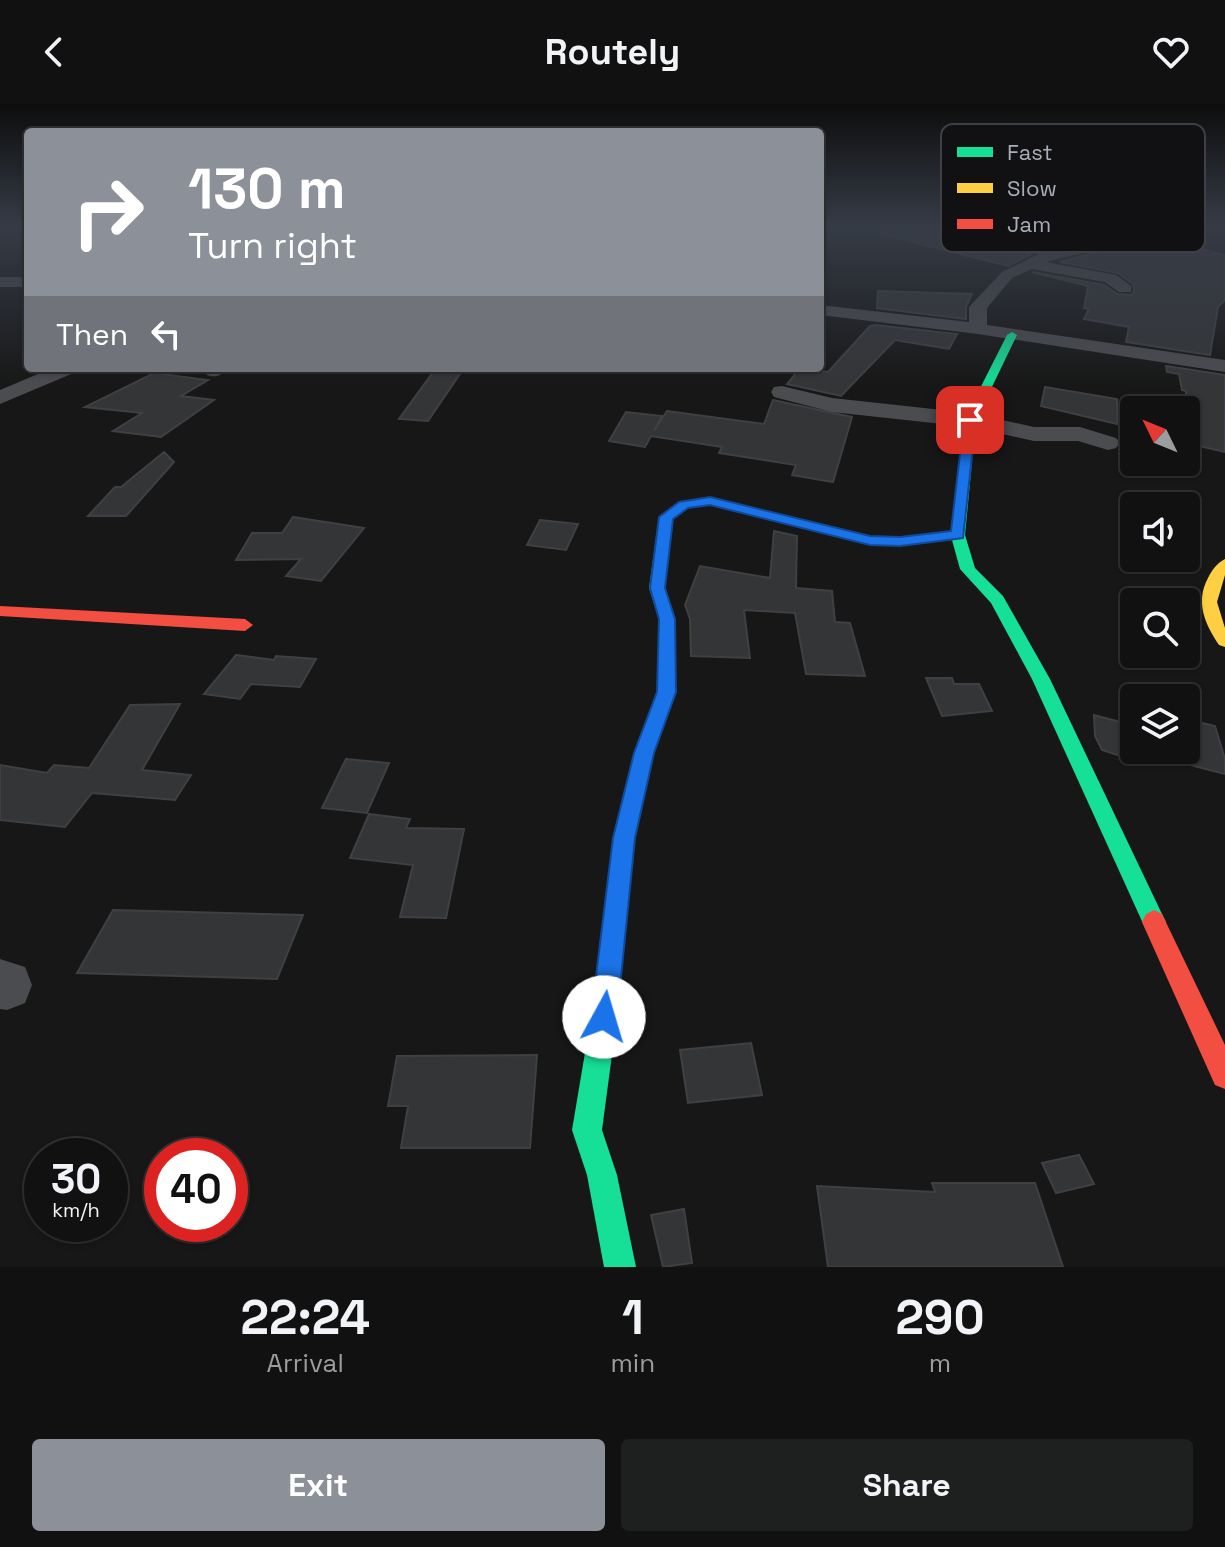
<!DOCTYPE html>
<style>
body{margin:0;font-family:"Space Grotesk",sans-serif;background:#1e1f1f;color:#f1f3f6;height:100vh;display:flex;flex-direction:column;font-size:30px;white-space:nowrap}
*{box-sizing:border-box;margin:0}
p{font-size:26px;color:#9c9d9f}
.icon{flex:none;width:44px;height:44px;fill:none;stroke:currentColor;stroke-width:2;stroke-linecap:round;stroke-linejoin:round}
.map{position:relative;height:1163px;overflow:hidden}
.details{display:flex;flex-direction:column;background:#111;flex:1}
.details>*{flex:none}
.banner{position:absolute;left:24px;top:24px;width:800px;height:244px;border-radius:8px;box-shadow:0 2px 6px #0004,0 0 0 2px #303131;background:#8c9099;color:#fff;overflow:hidden}
.needle{width:52px;rotate:313deg}
.controls{position:absolute;left:1120px;top:292px;display:grid;gap:16px}
.controls a{display:grid;place-items:center;width:80px;height:80px;border-radius:8px;background:#111;box-shadow:0 2px 6px #0004,0 0 0 2px #303131;font-size:40px}
.speed{position:absolute;left:24px;top:1034px;display:flex;gap:16px;font-size:40px;font-weight:700;text-align:center}
.speed>*{display:grid;place-content:center;width:104px;height:104px;border-radius:50%;background:#111;box-shadow:0 2px 6px #0004,0 0 0 2px #303131;line-height:1}
.speed small{font-size:20px;font-weight:400}
.speed .limit{border:12px solid #d22;background:#fff;color:#111}
.pin{position:absolute;display:grid;place-items:center;width:68px;height:68px;color:#fff;margin:-34px;border-radius:16px;box-shadow:0 4px 12px #0006}
.me{position:absolute;width:88px;margin:-44px;rotate:6deg;stroke-linejoin:round;filter:drop-shadow(0 0 6px #0008)}
.turn{display:flex;align-items:center;gap:28px;height:168px;padding:0 32px;font-size:36px}
.turn .icon{width:104px;height:104px;stroke-width:2.5}
.turn b{display:block;font-size:56px;line-height:68px}
.then{display:flex;align-items:center;height:76px;padding:0 32px;background:#0003;gap:16px;font-size:30px}
.eta{display:flex;justify-content:space-evenly;align-items:center;height:136px;text-align:center}
.eta b{font-size:48px;font-weight:700;line-height:56px}
.cta{display:flex;gap:16px;margin-top:auto;padding:16px 32px}
.cta a{flex:1;height:92px;border-radius:8px;background:#8c9099;color:#fff;font-size:32px;font-weight:700;line-height:92px;text-align:center}
.cta a+a{background:#1e1f1f;color:#f1f3f6}
header{display:flex;justify-content:space-between;align-items:center;height:104px;padding:0 32px;background:#111;font-size:36px;font-weight:700}
.map>svg:first-child{display:block}
.building{fill:#343537;stroke:#3f4043;stroke-width:2}
.lines{fill:none;stroke-linecap:round;stroke-linejoin:round}
.street{fill:#4b4c50;fill-rule:evenodd}
.fast{fill:#16e098;fill-rule:evenodd}
.slow{fill:#ffcf43;fill-rule:evenodd}
.jam{fill:#f24e42;fill-rule:evenodd}
.route{fill:#1a73e8;stroke:#114b97;stroke-width:2}
.key{fill:#111113;stroke:#3e4045;stroke-width:2}
.key-label{font-size:22px;fill:#a8adb8}
</style>
<header><svg class="icon" aria-label="back" viewBox="0 0 24 24"><path d="M15 5l-7 7 7 7"/></svg>Routely<svg class="icon" aria-label="heart" viewBox="0 0 24 24"><path d="M12 20l-8-8c-3-5 5-10 8-4 3-6 11-1 8 4z"/></svg></header>
<div class="map">
<svg width="1225" height="1163" viewBox="0 0 1225 1163">
<rect width="100%" height="100%" fill="#171717"/>
<g class="building">
<path d="M 882,121 L 918,121 L 927,128 L 1007,142 L 1031,150 L 1008,162 L 881,130 Z"/>
<path d="M 1144,136 L 1166,143 L 1177,139 L 1225,151 L 1225,196 L 1218,203 L 1210,251 L 1126,238 L 1129,223 L 1084,215 L 1089,205 L 1084,204 L 1088,182 L 1032,168 L 1104,181 L 1117,190 L 1131,191 L 1134,188 L 1133,180 L 1118,169 L 1060,158 Z"/>
<path d="M 878,187 L 972,190 L 966,203 L 966,215 L 877,204 Z"/>
<path d="M 875,221 L 957,230 L 949,245 L 895,236 L 841,292 L 787,280 L 800,264 L 828,268 L 870,222 Z"/>
<path d="M 1166,262 L 1225,271 L 1225,348 L 1186,339 L 1186,287 L 1182,286 L 1179,270 L 1167,268 Z"/>
<path d="M 436,264 L 464,264 L 428,317 L 399,315 Z"/>
<path d="M 154,269 L 208,276 L 181,292 L 214,296 L 161,333 L 113,327 L 142,309 L 85,303 Z"/>
<path d="M 1045,283 L 1117,295 L 1117,320 L 1041,302 Z"/>
<path d="M 773,296 L 852,313 L 833,378 L 792,371 L 796,361 L 719,349 L 722,343 L 651,332 L 645,343 L 609,337 L 626,308 L 662,312 L 654,327 L 667,307 L 764,320 Z"/>
<path d="M 164,348 L 174,358 L 126,412 L 88,412 L 115,383 L 121,383 Z"/>
<path d="M 293,413 L 364,424 L 321,477 L 286,472 L 301,455 L 236,456 L 252,429 L 282,429 Z"/>
<path d="M 540,416 L 578,420 L 566,446 L 527,441 Z"/>
<path d="M 774,427 L 797,432 L 796,484 L 832,487 L 835,518 L 850,519 L 865,572 L 806,570 L 795,509 L 744,506 L 750,554 L 691,552 L 690,515 L 685,501 L 700,462 L 770,474 Z"/>
<path d="M 236,551 L 274,556 L 276,552 L 316,555 L 300,583 L 251,580 L 240,595 L 204,590 Z"/>
<path d="M 926,574 L 952,574 L 954,580 L 979,580 L 992,607 L 942,612 Z"/>
<path d="M 180,600 L 142,666 L 191,671 L 175,696 L 92,689 L 65,723 L 0,716 L 0,661 L 47,669 L 54,661 L 89,664 L 130,601 Z"/>
<path d="M 1094,611 L 1124,619 L 1127,654 L 1102,646 L 1095,632 Z"/>
<path d="M 1186,615 L 1215,622 L 1225,655 L 1225,670 L 1186,660 Z"/>
<path d="M 346,655 L 389,659 L 367,709 L 322,704 Z"/>
<path d="M 369,710 L 410,715 L 406,724 L 464,725 L 446,814 L 400,813 L 413,761 L 350,754 Z"/>
<path d="M 113,806 L 303,811 L 277,875 L 77,869 Z"/>
<path d="M 751,939 L 762,991 L 688,999 L 680,946 Z"/>
<path d="M 537,951 L 530,1044 L 401,1044 L 408,1002 L 388,1002 L 397,952 Z"/>
<path d="M 1079,1051 L 1094,1080 L 1056,1089 L 1042,1059 Z"/>
<path d="M 932,1079 L 1035,1079 L 1063,1163 L 828,1163 L 817,1082 L 935,1088 Z"/>
<path d="M 684,1105 L 692,1159 L 663,1163 L 651,1111 Z"/>
</g>
<g class="lines">
<g class="street">
<path d="M 921,121 L 951,121 L 1011,131 L 1053,145 L 1145,127 L 1145,133 L 1046,158 L 1116,171 L 1131,182 L 1131,188 L 1119,188 L 1105,178 L 1032,165 L 1012,174 L 987,204 L 987,221 L 1225,256 L 1225,268 L 978,230 L 820,211 L 820,201 L 969,218 L 969,203 L 1002,168 L 1039,150 L 1008,139 L 928,125 Z"/>
<rect x="0" y="173" width="28" height="10"/>
<path d="M 52,264 L 79,264 L 76,268 L 0,300 L 0,286 Z"/>
<path d="M 206,264 L 227,264 C 221,272 216,274 207,271 L 204,267 Z"/>
<path d="M 782,282 L 832,294 L 970,309 L 1034,323 L 1080,323 L 1116,334 L 1120,339 L 1116,344 L 1108,346 L 1078,337 L 1034,337 L 970,323 L 832,308 L 774,293 L 771,288 L 774,283 Z"/>
<path d="M 0,855 L 25,863 L 32,881 L 25,899 L 7,906 L 0,905 Z"/>
</g>
<path class="fast" d="M 1012,228 L 1017,231 L 976,316 L 965,431 L 975,464 L 1003,492 L 1050,575 L 1162,810 L 1166,818 L 1162,826 L 1154,830 L 1146,826 L 1032,575 L 991,499 L 960,465 L 952,436 L 900,442 L 870,440 L 710,401 L 688,404 L 673,415 L 665,484 L 675,515 L 676,588 L 654,649 L 635,734 L 617,913 L 602,1026 L 617,1071 L 636,1163 L 604,1163 L 587,1071 L 572,1026 L 591,913 L 613,734 L 634,649 L 658,588 L 659,515 L 649,484 L 659,413 L 679,398 L 710,393 L 870,432 L 900,434 L 951,428 L 964,316 L 1007,231 Z"/>
<path class="slow" d="M 1225,455 L 1225,471 L 1217,498 L 1225,524 L 1225,543 L 1219,541 C 1205,520 1195,498 1208,474 C 1212,466 1217,459 1225,455 Z"/>
<g class="jam">
<path d="M 0,502 L 245,515 L 253,521 L 245,527 L 0,512 Z"/>
<path d="M 1154,806 L 1162,810 L 1225,941 L 1225,985 L 1215,981 L 1142,818 L 1146,810 Z"/>
</g>
</g>
<linearGradient id="sky" x2="0" y2="1"><stop stop-color="#0d0d0d"/><stop offset="0.43" stop-color="#363c47"/><stop offset="1" stop-color="#363c47" stop-opacity="0"/></linearGradient>
<rect width="1225" height="284" fill="url(#sky)"/>
<path class="route" d="M 970,313 L 976,316 L 963,434 L 900,442 L 870,441 L 710,401 L 688,404 L 673,415 L 665,484 L 675,515 L 676,588 L 654,649 L 635,734 L 617,913 L 614,923 L 604,927 L 595,923 L 591,913 L 613,734 L 634,649 L 657,588 L 659,515 L 650,484 L 659,413 L 679,398 L 710,393 L 870,432 L 900,433 L 951,427 L 964,316 Z"/>
<rect x="941" y="20" width="264" height="128" rx="12" class="key"/>
<rect x="957" y="43" width="36" height="10" fill="#16e098"/>
<rect x="957" y="79" width="36" height="10" fill="#ffcf43"/>
<rect x="957" y="115" width="36" height="10" fill="#f24e42"/>
<g class="key-label">
<text x="1007" y="56">Fast</text>
<text x="1007" y="92">Slow</text>
<text x="1007" y="128">Jam</text>
</g>
</svg>
<div class="controls">
<a><svg class="needle" viewBox="-14 -14 28 28"><path d="M0-13l5 13h-10z" fill="#e53935"/><path d="M0 13l5-13h-10z" fill="#9c9d9f"/></svg></a>
<a><svg class="icon" aria-label="sound" viewBox="0 0 24 24"><path d="M4 9h4l5-4v14l-5-4H4zM17 9q2 3 0 6"/></svg></a>
<a><svg class="icon" aria-label="search" viewBox="0 0 24 24"><circle cx="10" cy="10" r="6"/><path d="M15 15l6 6"/></svg></a>
<a><svg class="icon" aria-label="layers" viewBox="0 0 24 24"><path d="M12 4l9 5-9 5-9-5zM3 14l9 5 9-5"/></svg></a>
</div>
<div class="speed"><div>30<small>km/h</small></div><div class="limit">40</div></div>
<div class="pin" style="left:970px;top:316px;background:#d93025"><svg class="icon" aria-label="arrive" viewBox="0 0 24 24"><path d="M6 21V4h12l-3 4 3 4H6"/></svg></div>
<svg class="me" style="left:604px;top:913px" viewBox="-20 -20 40 40"><circle r="19" fill="#fff"/><path d="M0-13L10 11 0 6-10 11z" fill="#1a73e8"/></svg>
<div class="banner">
<div class="turn"><svg class="icon" aria-label="right" viewBox="0 0 24 24"><path d="M7 20v-9h11M14 6l5 5-5 5"/></svg><div><b>130 m</b>Turn right</div></div>
<div class="then">Then<svg class="icon" aria-label="left" viewBox="0 0 24 24"><path d="M17 20v-9H6M10 6l-5 5 5 5"/></svg></div>
</div>
</div>
<section class="details">
<div class="eta">
<div><b>22:24</b><p>Arrival</p></div>
<div><b>1</b><p>min</p></div>
<div><b>290</b><p>m</p></div>
</div>
<div class="cta"><a>Exit</a><a>Share</a></div>
</section>
